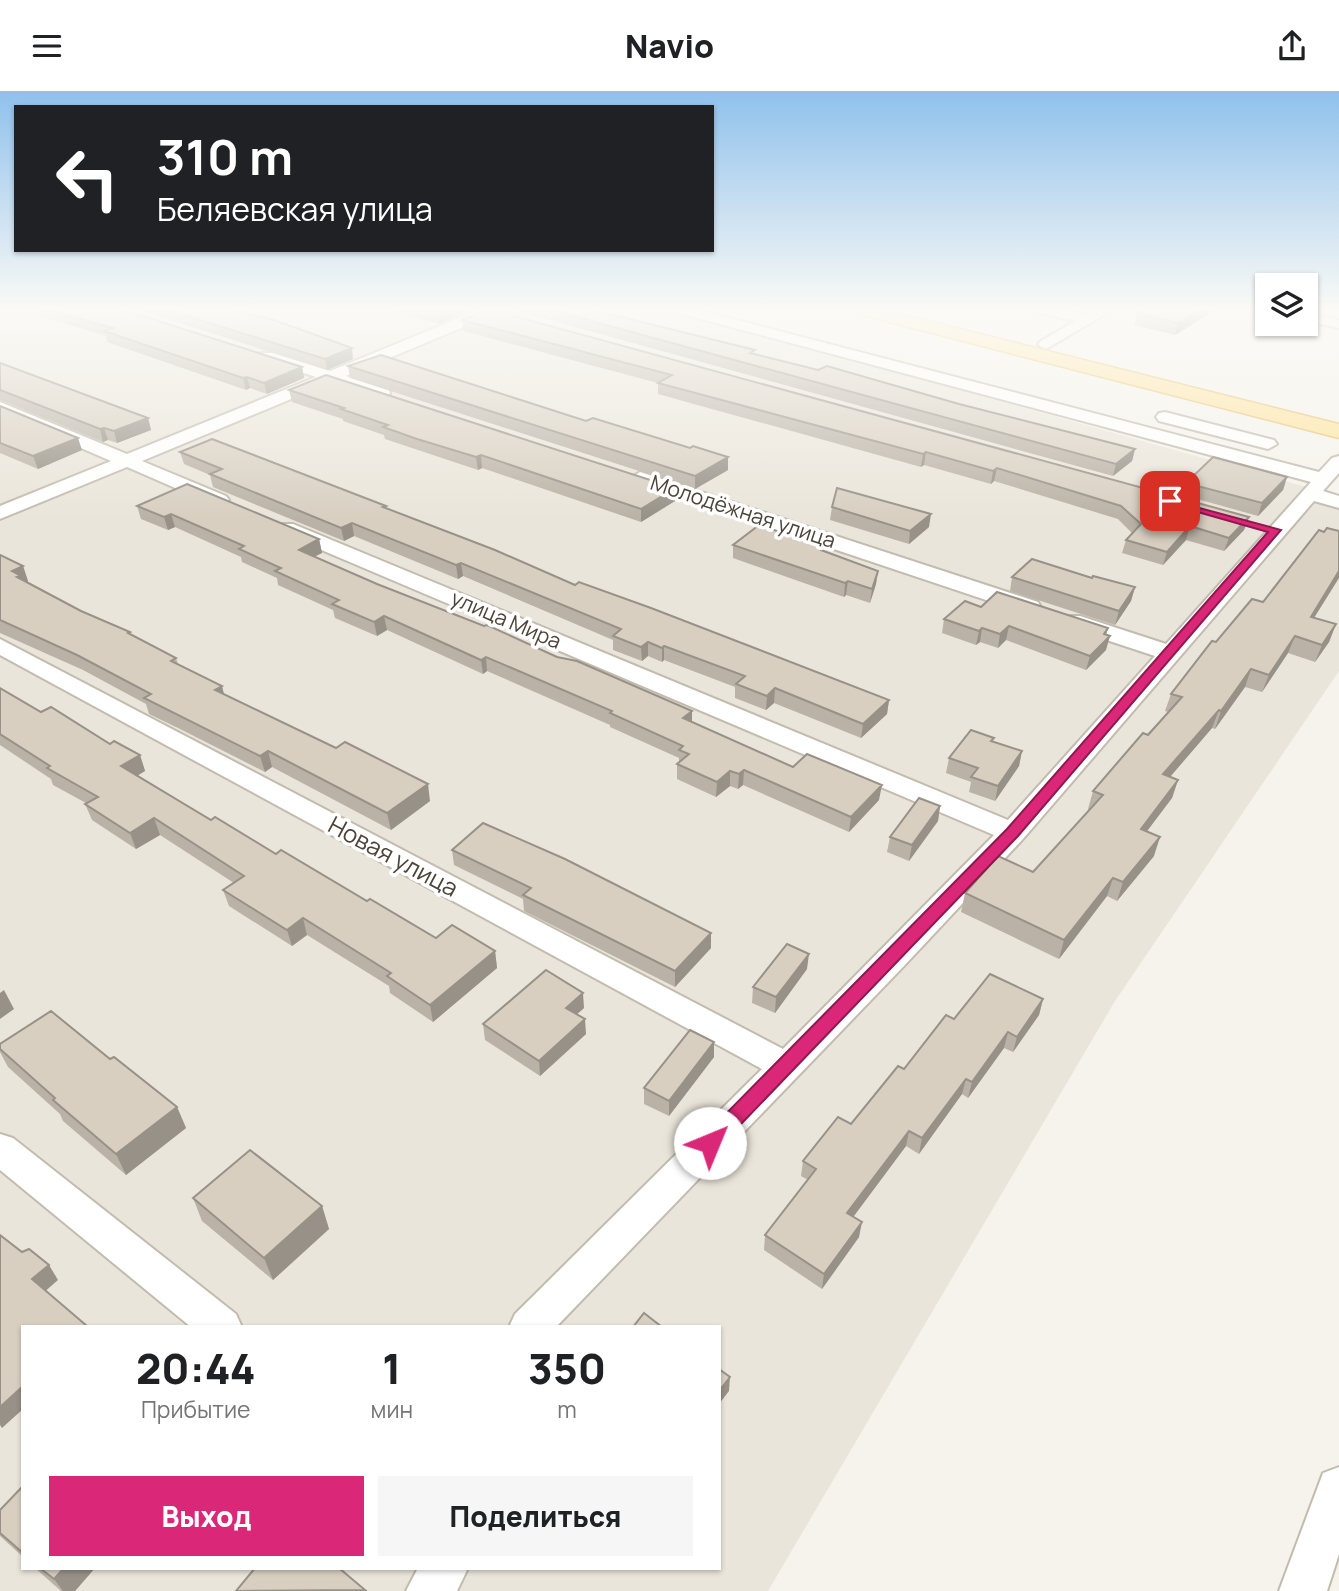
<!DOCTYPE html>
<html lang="ru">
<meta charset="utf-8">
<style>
body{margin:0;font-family:Manrope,sans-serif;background:#f6f6f6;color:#202124;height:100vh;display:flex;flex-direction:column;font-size:26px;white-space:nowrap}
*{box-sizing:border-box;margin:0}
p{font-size:23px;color:#757577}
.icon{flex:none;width:38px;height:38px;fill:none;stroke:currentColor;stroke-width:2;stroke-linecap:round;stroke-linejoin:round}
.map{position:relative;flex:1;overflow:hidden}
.details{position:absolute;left:21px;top:1234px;width:700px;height:245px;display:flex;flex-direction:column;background:#fff;border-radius:0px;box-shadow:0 2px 5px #0004}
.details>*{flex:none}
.guide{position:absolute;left:14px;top:14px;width:700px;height:147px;border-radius:0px;box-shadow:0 2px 5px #0004;background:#202124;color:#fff;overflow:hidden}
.controls{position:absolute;left:1255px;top:182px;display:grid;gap:14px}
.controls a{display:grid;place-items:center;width:63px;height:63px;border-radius:0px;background:#fff;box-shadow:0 2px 5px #0004;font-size:35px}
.pin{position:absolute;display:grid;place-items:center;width:60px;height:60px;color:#fff;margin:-30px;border-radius:14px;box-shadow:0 4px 10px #0006}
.me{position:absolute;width:77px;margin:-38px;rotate:45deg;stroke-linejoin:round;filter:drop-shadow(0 0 5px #0008)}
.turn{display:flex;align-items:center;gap:24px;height:147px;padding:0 28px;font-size:32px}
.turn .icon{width:91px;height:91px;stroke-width:2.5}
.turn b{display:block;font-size:49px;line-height:60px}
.eta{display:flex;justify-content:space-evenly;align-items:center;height:119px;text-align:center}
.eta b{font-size:42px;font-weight:800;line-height:49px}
.action{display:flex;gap:14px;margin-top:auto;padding:14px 28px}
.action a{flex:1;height:80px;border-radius:0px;background:#db2777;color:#fff;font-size:28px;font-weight:800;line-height:80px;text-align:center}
.action a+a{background:#f6f6f6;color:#202124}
header{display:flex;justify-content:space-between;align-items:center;height:91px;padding:0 28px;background:#fff;font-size:32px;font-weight:800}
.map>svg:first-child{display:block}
.residential{fill:#eae5da;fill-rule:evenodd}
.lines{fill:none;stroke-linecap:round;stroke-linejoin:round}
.minor-casing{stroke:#c2bbae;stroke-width:4}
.major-casing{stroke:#e6c16a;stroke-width:3}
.minor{fill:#fff;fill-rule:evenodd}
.major{fill:#ffe39c;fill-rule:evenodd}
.wall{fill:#bab2a6}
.shaded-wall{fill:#979187}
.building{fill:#d8cfc1;stroke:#979187;stroke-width:2}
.route{fill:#db2777;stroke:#8e194d;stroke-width:2}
.labels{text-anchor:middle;stroke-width:7;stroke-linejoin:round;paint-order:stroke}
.far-street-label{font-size:21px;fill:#4b4439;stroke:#fff}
.street-label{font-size:24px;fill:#4b4439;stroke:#fff}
</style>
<header><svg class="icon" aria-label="menu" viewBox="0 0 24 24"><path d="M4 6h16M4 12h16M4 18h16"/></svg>Navio<svg class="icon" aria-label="share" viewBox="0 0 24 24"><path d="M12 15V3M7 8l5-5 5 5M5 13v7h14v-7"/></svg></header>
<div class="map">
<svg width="1339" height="1500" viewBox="0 0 1339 1500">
<rect width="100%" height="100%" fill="#f6f3ec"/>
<path class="residential" d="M 0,218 L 671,218 L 1339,405 L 1339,580 L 1115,910 L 768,1500 L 0,1500 ZM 23,1236 L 719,1236 L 719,1477 L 23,1477 Z"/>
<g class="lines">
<defs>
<g id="minor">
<path d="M 471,218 L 502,218 L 501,220 L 525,226 L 527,229 L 520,233 L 490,225 L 346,285 L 388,298 L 390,302 L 388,306 L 376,306 L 332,291 L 142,370 L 226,405 L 229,409 L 226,413 L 212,413 L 127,376 L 0,428 L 0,415 L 111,370 L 0,322 L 0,311 L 127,363 L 316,286 L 261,268 L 259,265 L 261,262 L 273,262 L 330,280 L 474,221 Z"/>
<path d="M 673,218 L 695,218 L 1319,381 L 1332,367 L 1339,365 L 1339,382 L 1323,400 L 1339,405 L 1339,417 L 1314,410 L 1023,748 L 904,875 L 556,1236 L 509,1236 L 515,1223 L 762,978 L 0,564 L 0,548 L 783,958 L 994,744 L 279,441 L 276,437 L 279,433 L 293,433 L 1008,729 L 1155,565 L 1064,535 L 1061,530 L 1064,525 L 1080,525 L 1166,553 L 1311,391 L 675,221 Z"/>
<path d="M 1033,218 L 1057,218 L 1086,224 L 1097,218 L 1114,218 L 1046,258 L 1041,256 L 1038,253 L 1041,250 L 1075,230 L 1035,221 Z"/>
<path d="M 1306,222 L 1339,229 L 1339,237 L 1306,230 Z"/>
<path d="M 1165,321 L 1274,349 L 1277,353 L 1268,358 L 1159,330 L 1156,326 L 1159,322 Z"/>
<path d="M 640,381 L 1038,511 L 1041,516 L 1038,521 L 1022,521 L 633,391 L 631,387 Z"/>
<path d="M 0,1043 L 13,1047 L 236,1223 L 242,1236 L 191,1236 L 0,1079 Z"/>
<path d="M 1339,1376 L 1339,1463 L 1327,1500 L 1279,1500 L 1323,1382 Z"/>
<path d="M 418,1477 L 468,1477 L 457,1500 L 406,1500 Z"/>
</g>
<path id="major" d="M 851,218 L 880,218 L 1339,333 L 1339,347 L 854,222 Z"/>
</defs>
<use href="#minor" class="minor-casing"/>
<use href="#major" class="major-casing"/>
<use href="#minor" class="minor"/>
<use href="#major" class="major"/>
</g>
<g class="wall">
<path d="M 28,218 L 121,218 L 302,276 L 304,287 L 267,303 L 250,297 L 246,299 L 107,251 L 106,245 L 41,225 L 39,221 Z"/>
<path d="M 136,218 L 230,218 L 353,268 L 327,279 Z"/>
<path d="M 386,218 L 470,218 L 469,220 L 439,233 Z"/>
<path d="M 510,218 L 589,218 L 755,263 L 959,313 L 1135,358 L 1132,370 L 1113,385 Z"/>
<path d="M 1145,218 L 1217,218 L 1175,244 L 1134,234 L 1137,222 Z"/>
<path d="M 462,229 L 1249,426 L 1244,439 L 1224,460 L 1186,449 L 1163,474 L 1122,462 L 1126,449 L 1132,442 L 1118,428 L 994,390 L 991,393 L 924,374 L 921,376 L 658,303 L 658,292 L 463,240 Z"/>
<path d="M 0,272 L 148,327 L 151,339 L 117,352 L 108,349 L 103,351 L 0,309 Z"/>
<path d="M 348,275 L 728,379 L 695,398 L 350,287 Z"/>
<path d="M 289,299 L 675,397 L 675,410 L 641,431 L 482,377 L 478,379 L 385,348 L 384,344 L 343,330 L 343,328 L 292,311 Z"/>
<path d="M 0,315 L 82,359 L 38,378 L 0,362 Z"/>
<path d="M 180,361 L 386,415 L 387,418 L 575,494 L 889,609 L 887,623 L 861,647 L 774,612 L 766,619 L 735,607 L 735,596 L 664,569 L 662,571 L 648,565 L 642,570 L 613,559 L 613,549 L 463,485 L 458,488 L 354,445 L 344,450 L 213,396 L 210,384 L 184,373 Z"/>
<path d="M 1287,386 L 1283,399 L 1258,425 L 1183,404 L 1186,392 Z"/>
<path d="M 137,415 L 319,448 L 322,462 L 314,466 L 377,493 L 692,620 L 692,631 L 793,676 L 879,709 L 849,741 L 743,694 L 738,698 L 730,695 L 716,706 L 677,688 L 677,673 L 679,672 L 679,667 L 610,636 L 610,634 L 487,580 L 483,583 L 387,539 L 377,545 L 335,527 L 333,519 L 278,494 L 277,487 L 242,471 L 241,466 L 175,436 L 168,439 L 141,428 Z"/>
<path d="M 832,416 L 929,436 L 909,453 L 830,429 Z"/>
<path d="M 733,454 L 822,460 L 878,480 L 876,493 L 870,512 L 846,504 L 844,506 L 733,467 Z"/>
<path d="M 0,464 L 23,475 L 28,490 L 27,491 L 81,520 L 176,567 L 178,573 L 224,603 L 430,710 L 391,739 L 272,676 L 265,681 L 180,638 L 149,623 L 146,613 L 83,579 L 0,542 Z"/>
<path d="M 1012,486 L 1092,487 L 1135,496 L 1131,510 L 1115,534 L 1010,500 Z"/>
<path d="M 1263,511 L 1336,533 L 1329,551 L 1315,571 L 1288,562 L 1262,601 L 1245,596 L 1215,638 L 1212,637 L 1170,686 L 1178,689 L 1172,707 L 1147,740 L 1154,765 L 1117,810 L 1107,805 L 1059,868 L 961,821 L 965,802 L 1033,781 L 1089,719 L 1088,718 L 1093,700 L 1168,621 L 1165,620 L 1171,603 L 1216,551 Z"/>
<path d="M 981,516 L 1108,537 L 1106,544 L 1106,559 L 1086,579 L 1006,549 L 998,557 L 980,551 L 976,554 L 942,542 L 944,528 Z"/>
<path d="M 0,597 L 41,621 L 110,653 L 140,664 L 145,680 L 138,684 L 211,729 L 436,847 L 495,860 L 497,877 L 433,931 L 390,902 L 389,895 L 307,844 L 292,855 L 229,815 L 223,799 L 234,792 L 160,744 L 136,758 L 92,729 L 85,713 L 86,712 L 53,694 L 51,688 L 0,654 Z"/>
<path d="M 993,651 L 1022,660 L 1019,675 L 995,710 L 969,701 L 971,691 L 946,682 L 949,667 Z"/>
<path d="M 940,715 L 938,730 L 909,770 L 887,761 L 890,746 Z"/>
<path d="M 452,759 L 711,857 L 675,896 L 524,820 L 523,808 L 454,774 Z"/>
<path d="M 807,878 L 775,922 L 752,912 L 753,896 Z"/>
<path d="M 1043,908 L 1039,924 L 1013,961 L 1004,957 L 968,1007 L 962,1003 L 919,1063 L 906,1055 L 853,1126 L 859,1146 L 822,1198 L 764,1159 L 765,1144 L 808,1089 L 801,1085 L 803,1070 L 851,1033 L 904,978 L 954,928 Z"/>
<path d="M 584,917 L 577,923 L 586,943 L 540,985 L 485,949 L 483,933 Z"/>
<path d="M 0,953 L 110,968 L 177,1016 L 186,1037 L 126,1084 L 63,1030 L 60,1023 L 8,976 L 0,961 Z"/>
<path d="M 714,966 L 669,1025 L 644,1013 L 644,997 Z"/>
<path d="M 193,1107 L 322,1115 L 329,1138 L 273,1189 L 202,1130 Z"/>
<path d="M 23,1395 L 23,1466 L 0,1445 L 0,1419 Z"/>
<path d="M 35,1477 L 95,1477 L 75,1500 L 61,1500 Z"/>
</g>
<g class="shaded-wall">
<path d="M 449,218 L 470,218 L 469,220 L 439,233 L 438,222 Z"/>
<path d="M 1202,218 L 1217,218 L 1175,244 L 1178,232 Z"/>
<path d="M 352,257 L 353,268 L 327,279 L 325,268 Z"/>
<path d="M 302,276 L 304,287 L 267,303 L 264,292 Z"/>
<path d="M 247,286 L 250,297 L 246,299 L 243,287 Z"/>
<path d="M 148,327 L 151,339 L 117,352 L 114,340 Z"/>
<path d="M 104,337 L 108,349 L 103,351 L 100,338 Z"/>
<path d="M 78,347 L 82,359 L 38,378 L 33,365 Z"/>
<path d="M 1135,358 L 1132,370 L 1113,385 L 1116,373 Z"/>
<path d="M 926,361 L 924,374 L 921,376 L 923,363 Z"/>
<path d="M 481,364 L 482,377 L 478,379 L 476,366 Z"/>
<path d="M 728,366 L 728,379 L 695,398 L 695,385 Z"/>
<path d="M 997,377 L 994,390 L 991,393 L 993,380 Z"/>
<path d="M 1287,386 L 1283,399 L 1258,425 L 1262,412 Z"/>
<path d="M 675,397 L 675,410 L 641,431 L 641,418 Z"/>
<path d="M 171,423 L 175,436 L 168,439 L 164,426 Z"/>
<path d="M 931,423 L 929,436 L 909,453 L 910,440 Z"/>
<path d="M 1249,426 L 1244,439 L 1224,460 L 1229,447 Z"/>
<path d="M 352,432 L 354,445 L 344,450 L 341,437 Z"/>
<path d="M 1190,435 L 1186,449 L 1163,474 L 1167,461 Z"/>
<path d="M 319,448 L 322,462 L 301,472 L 299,459 Z"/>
<path d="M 461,472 L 463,485 L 458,488 L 456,474 Z"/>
<path d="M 23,475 L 28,490 L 24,492 L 12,480 Z"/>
<path d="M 878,480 L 876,493 L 870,512 L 872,498 Z"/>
<path d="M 1339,480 L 1339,487 L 1304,543 L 1311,526 Z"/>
<path d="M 848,490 L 846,504 L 844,506 L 845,492 Z"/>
<path d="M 1135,496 L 1131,510 L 1115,534 L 1119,520 Z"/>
<path d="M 384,525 L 387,539 L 377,545 L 374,531 Z"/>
<path d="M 1336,533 L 1329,551 L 1315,571 L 1322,554 Z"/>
<path d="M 1009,535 L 1006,549 L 998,557 L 1000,543 Z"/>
<path d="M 982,537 L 980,551 L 976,554 L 979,540 Z"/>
<path d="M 1108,537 L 1103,552 L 1110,545 L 1106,559 L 1086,579 L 1090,565 Z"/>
<path d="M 1295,545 L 1288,562 L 1262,601 L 1269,584 Z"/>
<path d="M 648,551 L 648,565 L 642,570 L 641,556 Z"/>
<path d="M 664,555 L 664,569 L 662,571 L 662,557 Z"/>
<path d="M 486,566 L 487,580 L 483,583 L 481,569 Z"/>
<path d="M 1251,578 L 1245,596 L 1215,638 L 1221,620 Z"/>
<path d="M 222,595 L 226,611 L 215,599 Z"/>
<path d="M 775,597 L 774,612 L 766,619 L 767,605 Z"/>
<path d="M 889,609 L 887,623 L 861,647 L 863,633 Z"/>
<path d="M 1219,619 L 1212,637 L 1157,701 L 1163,683 Z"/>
<path d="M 692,620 L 692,635 L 683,627 Z"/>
<path d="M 268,660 L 272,676 L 265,681 L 260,665 Z"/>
<path d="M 1022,660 L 1019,675 L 995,710 L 998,695 Z"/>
<path d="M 140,664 L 145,680 L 127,691 L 121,675 Z"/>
<path d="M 744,679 L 743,694 L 738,698 L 739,683 Z"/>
<path d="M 730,680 L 730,695 L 716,706 L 717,691 Z"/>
<path d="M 1178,689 L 1172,707 L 1135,756 L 1141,738 Z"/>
<path d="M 428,693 L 430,710 L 391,739 L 387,722 Z"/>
<path d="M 882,694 L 879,709 L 849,741 L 851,726 Z"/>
<path d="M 940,715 L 938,730 L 909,770 L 912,754 Z"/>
<path d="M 154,727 L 160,744 L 136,758 L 130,742 Z"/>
<path d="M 1160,746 L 1154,765 L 1117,810 L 1123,791 Z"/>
<path d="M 1113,787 L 1107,805 L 1059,868 L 1064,849 Z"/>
<path d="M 303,827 L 307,844 L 292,855 L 287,839 Z"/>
<path d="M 711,842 L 711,857 L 675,896 L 675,880 Z"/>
<path d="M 495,860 L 497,877 L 433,931 L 430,914 Z"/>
<path d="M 809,863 L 807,878 L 775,922 L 776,906 Z"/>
<path d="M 4,899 L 14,918 L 0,928 L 0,902 Z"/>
<path d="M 583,902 L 584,917 L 567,932 L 566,917 Z"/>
<path d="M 1043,908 L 1039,924 L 1013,961 L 1017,946 Z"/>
<path d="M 585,928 L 586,943 L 540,985 L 539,970 Z"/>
<path d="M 1008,941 L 1004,957 L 968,1007 L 972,991 Z"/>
<path d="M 714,951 L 714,966 L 669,1025 L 669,1010 Z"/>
<path d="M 966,988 L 962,1003 L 919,1063 L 922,1047 Z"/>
<path d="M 177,1016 L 186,1037 L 126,1084 L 116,1063 Z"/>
<path d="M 909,1040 L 906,1055 L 845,1137 L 847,1122 Z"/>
<path d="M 322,1115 L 329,1138 L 273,1189 L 264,1167 Z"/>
<path d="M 862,1131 L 859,1146 L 822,1198 L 824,1183 Z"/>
<path d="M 49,1174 L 58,1189 L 42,1203 L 32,1188 Z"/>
<path d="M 730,1286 L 729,1300 L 719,1313 L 719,1300 Z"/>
<path d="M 23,1295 L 23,1318 L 2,1337 L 0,1334 L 0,1316 Z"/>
<path d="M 64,1477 L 95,1477 L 75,1500 L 63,1500 L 54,1488 Z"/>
</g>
<g class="building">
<path d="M 46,218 L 121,218 L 302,276 L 264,292 L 247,286 L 243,287 L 104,240 L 113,237 Z"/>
<path d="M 165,218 L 230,218 L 274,229 L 352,257 L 325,268 Z"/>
<path d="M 422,218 L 449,218 L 438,222 Z"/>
<path d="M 488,218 L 1249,426 L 1229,447 L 1190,435 L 1167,461 L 1126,449 L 1141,433 L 1121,415 L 997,377 L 993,380 L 926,361 L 923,363 L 658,292 L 672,284 L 462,229 Z"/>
<path d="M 547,218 L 589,218 L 755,259 L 750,262 L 818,279 L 827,275 L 959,313 L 1135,358 L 1116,373 Z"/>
<path d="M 1145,218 L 1202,218 L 1178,232 L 1137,222 Z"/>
<path d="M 381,264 L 586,330 L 593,327 L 690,357 L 693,355 L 728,366 L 695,385 L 348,275 Z"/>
<path d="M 0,272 L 148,327 L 114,340 L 104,337 L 100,338 L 0,299 Z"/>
<path d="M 326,284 L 675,397 L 641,418 L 481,364 L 476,366 L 417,348 L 383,336 L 388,334 L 341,318 L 344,317 L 289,299 Z"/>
<path d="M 0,315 L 78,347 L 33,365 L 0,352 Z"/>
<path d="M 212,348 L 386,415 L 383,416 L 495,459 L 575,494 L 579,491 L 651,517 L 889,609 L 863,633 L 775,597 L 767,605 L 736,593 L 745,585 L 664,555 L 662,557 L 648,551 L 641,556 L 613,545 L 621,538 L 461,472 L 456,474 L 352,432 L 341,437 L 210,383 L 222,378 L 180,361 Z"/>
<path d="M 1213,366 L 1287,386 L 1262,412 L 1186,392 Z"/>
<path d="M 187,393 L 319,448 L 299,459 L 377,493 L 484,535 L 487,534 L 557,566 L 577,570 L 692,620 L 683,627 L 793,676 L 807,663 L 882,694 L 851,726 L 744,679 L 739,683 L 730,680 L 717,691 L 677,673 L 689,663 L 679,659 L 683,655 L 610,622 L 612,620 L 486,566 L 481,569 L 384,525 L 374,531 L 332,513 L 339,509 L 275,480 L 281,477 L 239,458 L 244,455 L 171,423 L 164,426 L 137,415 Z"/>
<path d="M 837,397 L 931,423 L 910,440 L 832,416 Z"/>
<path d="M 759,434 L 822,455 L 821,459 L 878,480 L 872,498 L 848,490 L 845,492 L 733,454 Z"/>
<path d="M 1327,437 L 1339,440 L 1339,480 L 1311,526 L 1336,533 L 1322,554 L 1295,545 L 1269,584 L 1251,578 L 1221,620 L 1219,619 L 1163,683 L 1178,689 L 1141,738 L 1160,746 L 1123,791 L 1113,787 L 1064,849 L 965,802 L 998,765 L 1033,781 L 1103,704 L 1093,700 L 1143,642 L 1148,644 L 1182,606 L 1171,603 L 1212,550 L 1216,551 L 1252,508 L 1263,511 L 1319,439 L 1324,441 Z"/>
<path d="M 0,464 L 23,475 L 12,480 L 21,485 L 17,486 L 81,520 L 130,541 L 128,542 L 176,567 L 171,570 L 222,595 L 215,599 L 336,657 L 345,651 L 428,693 L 387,722 L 268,660 L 260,665 L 144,607 L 151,603 L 77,564 L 0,529 Z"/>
<path d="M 1032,468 L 1092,487 L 1093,485 L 1135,496 L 1119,520 L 1012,486 Z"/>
<path d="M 997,501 L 1108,537 L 1104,543 L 1110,545 L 1090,565 L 1009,535 L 1000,543 L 982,537 L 979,540 L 944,528 L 965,510 L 981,516 Z"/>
<path d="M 0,597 L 41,621 L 51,616 L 110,653 L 114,650 L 140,664 L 121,675 L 211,729 L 215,726 L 276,763 L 281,759 L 367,810 L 370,808 L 436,847 L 452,834 L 495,860 L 430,914 L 387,885 L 391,882 L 303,827 L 287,839 L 223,799 L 244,785 L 154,727 L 130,742 L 85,713 L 98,706 L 47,677 L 50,675 L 0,643 Z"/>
<path d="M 971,639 L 994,647 L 991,650 L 1022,660 L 998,695 L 971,686 L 978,677 L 949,667 Z"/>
<path d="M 919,707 L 940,715 L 912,754 L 890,746 Z"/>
<path d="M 483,732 L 565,768 L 711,842 L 675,880 L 523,804 L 531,797 L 452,759 Z"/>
<path d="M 787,853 L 809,863 L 776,906 L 753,896 Z"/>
<path d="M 546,879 L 583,902 L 566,917 L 585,928 L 539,970 L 483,933 Z"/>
<path d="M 990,883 L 1043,908 L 1017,946 L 1008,941 L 972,991 L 966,988 L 922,1047 L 909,1040 L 847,1122 L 862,1131 L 824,1183 L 765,1144 L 816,1078 L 803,1070 L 838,1026 L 851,1033 L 898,975 L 904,978 L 946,924 L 954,928 Z"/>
<path d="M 51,920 L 110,968 L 114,966 L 177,1016 L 116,1063 L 53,1009 L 55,1007 L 0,958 L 0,953 Z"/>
<path d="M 690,939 L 714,951 L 669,1010 L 644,997 Z"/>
<path d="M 250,1059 L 322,1115 L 264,1167 L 193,1107 Z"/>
<path d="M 0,1144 L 22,1161 L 29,1158 L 49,1174 L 32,1188 L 87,1235 L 23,1236 L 23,1295 L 0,1316 Z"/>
<path d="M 644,1222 L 662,1236 L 633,1236 Z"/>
<path d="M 719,1278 L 730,1286 L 719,1300 Z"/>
<path d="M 23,1395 L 23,1462 L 0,1442 L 0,1419 Z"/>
<path d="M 40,1477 L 64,1477 L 54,1488 Z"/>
<path d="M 255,1477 L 339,1477 L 365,1499 L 236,1500 Z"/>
</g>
<linearGradient id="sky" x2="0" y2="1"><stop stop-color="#8fc1ec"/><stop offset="0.51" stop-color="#fbfaf6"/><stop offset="1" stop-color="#fbfaf6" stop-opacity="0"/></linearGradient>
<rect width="1339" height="428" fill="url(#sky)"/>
<path class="route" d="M 1166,408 L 1281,439 L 1018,745 L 717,1058 L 710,1060 L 703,1058 L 700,1052 L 703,1046 L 1007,738 L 1268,441 L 1166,412 Z"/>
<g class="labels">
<g class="far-street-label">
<text transform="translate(743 421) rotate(18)" y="7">Молодёжная улица</text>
<text transform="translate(506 529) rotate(23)" y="7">улица Мира</text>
</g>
<g class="street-label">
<text transform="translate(393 766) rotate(28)" y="8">Новая улица</text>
</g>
</g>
</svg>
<div class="controls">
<a><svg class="icon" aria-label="layers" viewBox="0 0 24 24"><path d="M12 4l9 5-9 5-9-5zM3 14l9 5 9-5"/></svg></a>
</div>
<div class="pin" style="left:1170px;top:410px;background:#d93025"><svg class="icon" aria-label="arrive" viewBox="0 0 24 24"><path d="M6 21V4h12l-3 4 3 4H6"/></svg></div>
<svg class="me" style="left:710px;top:1052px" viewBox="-20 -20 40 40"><circle r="19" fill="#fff"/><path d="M0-13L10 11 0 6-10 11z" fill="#db2777"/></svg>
<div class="guide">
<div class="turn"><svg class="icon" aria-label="left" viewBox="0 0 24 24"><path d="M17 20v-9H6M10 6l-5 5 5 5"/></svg><div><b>310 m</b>Беляевская улица</div></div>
</div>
<section class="details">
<div class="eta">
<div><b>20:44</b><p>Прибытие</p></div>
<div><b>1</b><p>мин</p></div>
<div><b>350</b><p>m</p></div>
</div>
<div class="action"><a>Выход</a><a>Поделиться</a></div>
</section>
</div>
